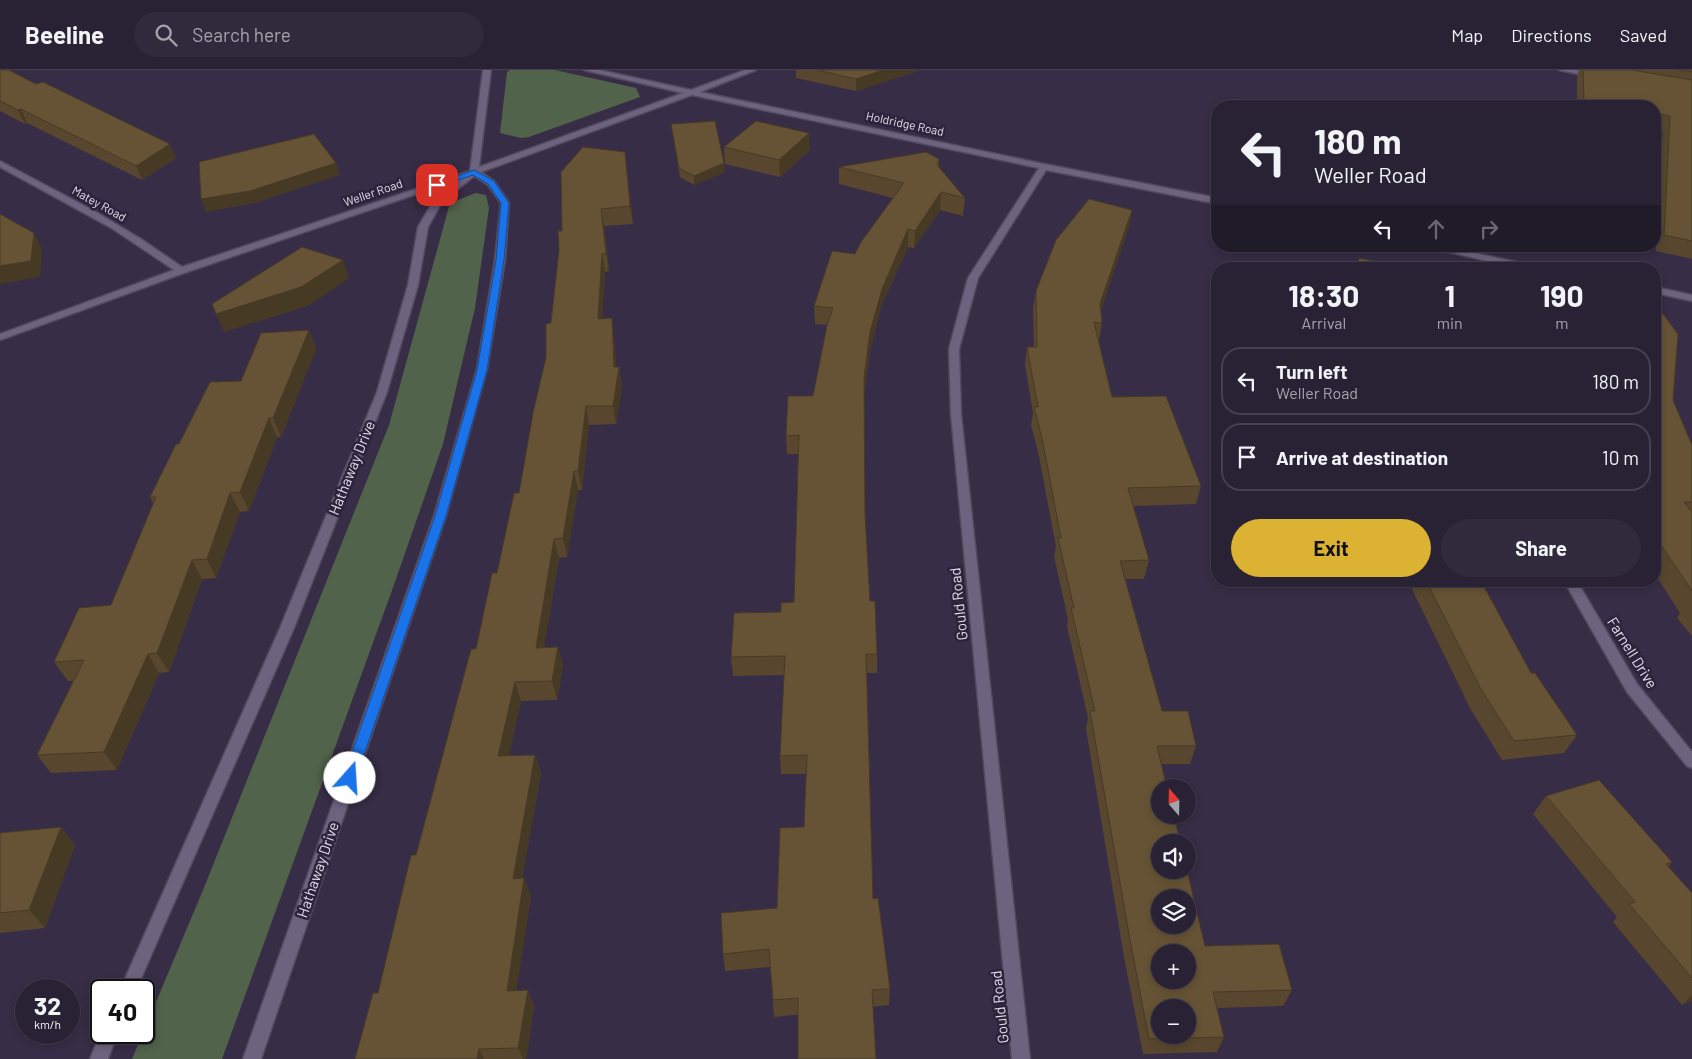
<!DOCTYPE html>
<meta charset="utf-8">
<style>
body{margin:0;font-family:Barlow,sans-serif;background:#312a3c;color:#f1f3f6;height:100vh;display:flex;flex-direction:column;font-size:19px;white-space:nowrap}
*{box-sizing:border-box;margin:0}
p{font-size:16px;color:#a5a4ac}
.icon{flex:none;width:28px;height:28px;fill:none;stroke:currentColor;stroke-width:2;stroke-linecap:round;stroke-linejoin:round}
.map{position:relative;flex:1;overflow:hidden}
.panel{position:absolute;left:1211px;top:192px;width:450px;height:325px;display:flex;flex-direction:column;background:#292234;border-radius:20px;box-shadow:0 2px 8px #0003,0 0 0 1px #453f4f}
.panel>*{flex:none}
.top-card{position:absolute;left:1211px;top:30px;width:450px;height:152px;border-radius:20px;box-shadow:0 2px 8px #0003,0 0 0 1px #453f4f;background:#292234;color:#f1f3f6;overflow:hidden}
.needle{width:32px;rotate:340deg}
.fabs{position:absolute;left:1151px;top:709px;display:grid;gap:10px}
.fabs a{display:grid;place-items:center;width:45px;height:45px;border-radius:50%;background:#292234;box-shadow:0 2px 8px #0003,0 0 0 1px #453f4f;font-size:25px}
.speed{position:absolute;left:15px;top:909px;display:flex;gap:10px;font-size:25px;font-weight:700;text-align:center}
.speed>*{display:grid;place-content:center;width:65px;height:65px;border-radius:50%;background:#292234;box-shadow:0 2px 8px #0003,0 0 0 1px #453f4f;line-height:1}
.speed small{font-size:12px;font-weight:400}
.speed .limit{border:2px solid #111;border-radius:8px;background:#fff;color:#111}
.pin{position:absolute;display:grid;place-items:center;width:42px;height:42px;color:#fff;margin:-21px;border-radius:10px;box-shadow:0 2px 8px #0006}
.me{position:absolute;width:55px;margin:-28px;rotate:19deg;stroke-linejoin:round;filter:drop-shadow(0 0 4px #0008)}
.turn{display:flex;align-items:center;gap:18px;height:105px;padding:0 20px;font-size:22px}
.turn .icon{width:65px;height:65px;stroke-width:2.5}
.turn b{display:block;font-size:35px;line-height:42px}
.lanes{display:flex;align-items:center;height:48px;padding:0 20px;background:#0003;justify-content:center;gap:25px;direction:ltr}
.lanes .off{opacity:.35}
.eta{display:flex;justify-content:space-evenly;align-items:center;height:85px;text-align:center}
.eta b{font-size:30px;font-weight:700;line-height:35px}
.button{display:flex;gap:10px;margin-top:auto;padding:10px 20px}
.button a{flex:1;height:58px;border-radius:30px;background:#dcb233;color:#111;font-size:20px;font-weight:700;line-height:58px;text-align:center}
.button a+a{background:#312a3c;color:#f1f3f6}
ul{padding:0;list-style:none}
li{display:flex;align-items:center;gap:15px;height:68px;margin:0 10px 8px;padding:0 10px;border:2px solid #453f4f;border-radius:20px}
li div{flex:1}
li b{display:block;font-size:19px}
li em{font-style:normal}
header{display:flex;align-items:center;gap:30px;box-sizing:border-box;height:70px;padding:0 25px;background:#292234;border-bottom:1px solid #453f4f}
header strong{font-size:24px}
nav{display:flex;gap:28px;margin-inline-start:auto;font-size:18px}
.search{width:350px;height:45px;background:#312a3c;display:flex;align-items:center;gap:12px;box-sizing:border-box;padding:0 18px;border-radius:28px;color:#a5a4ac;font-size:19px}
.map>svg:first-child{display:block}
.green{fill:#51634a}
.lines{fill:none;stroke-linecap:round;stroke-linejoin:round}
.minor-casing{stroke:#51495e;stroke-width:3}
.minor{fill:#6e637f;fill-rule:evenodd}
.wall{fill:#58472e}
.shaded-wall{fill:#473a25}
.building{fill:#665335;stroke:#473a25;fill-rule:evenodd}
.route{fill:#1a73e8;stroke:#114b97}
.labels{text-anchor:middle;stroke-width:5;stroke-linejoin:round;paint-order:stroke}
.far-street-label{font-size:12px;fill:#e3ddee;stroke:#2d233b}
.street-label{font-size:15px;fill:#e3ddee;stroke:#2d233b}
</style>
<header>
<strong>Beeline</strong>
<div class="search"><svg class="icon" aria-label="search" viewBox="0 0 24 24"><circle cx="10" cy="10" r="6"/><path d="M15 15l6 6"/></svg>Search here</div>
<nav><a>Map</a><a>Directions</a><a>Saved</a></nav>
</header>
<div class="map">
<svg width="1692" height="989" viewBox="0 0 1692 989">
<rect width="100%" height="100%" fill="#372d46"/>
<g class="green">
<path d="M 510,0 L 555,0 L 636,18 L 640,27 L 529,67 L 521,68 L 500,63 L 507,2 Z"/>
<path d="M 476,123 L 486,125 L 489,138 L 475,238 L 443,374 L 395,512 L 222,989 L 132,989 L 203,820 L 389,355 L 450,133 Z"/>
</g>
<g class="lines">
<defs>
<g id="minor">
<path d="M 483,0 L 491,0 L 479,97 L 683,23 L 584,0 L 599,0 L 691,20 L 745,0 L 756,0 L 700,22 L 1044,94 L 1218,128 L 1218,134 L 1046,100 L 978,208 L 959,279 L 961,344 L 1030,989 L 1012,989 L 951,344 L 949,279 L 968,208 L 1039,98 L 692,25 L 481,102 L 494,111 L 509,133 L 505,190 L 487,299 L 446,446 L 261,989 L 243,989 L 434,446 L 477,299 L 495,190 L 501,133 L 488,115 L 474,106 L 442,132 L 428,157 L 418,215 L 387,322 L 294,558 L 136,920 L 120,920 L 280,558 L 377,322 L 408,215 L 418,157 L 435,128 L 458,110 L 184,203 L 0,270 L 0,264 L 174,200 L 113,159 L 0,97 L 0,91 L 96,142 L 141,169 L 182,197 L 470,101 Z"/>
<path d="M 1559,0 L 1576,0 L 1597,5 L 1593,7 Z"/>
<path d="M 1424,176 L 1442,176 L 1535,196 L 1540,199 L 1521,199 Z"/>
<path d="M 1655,217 L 1692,225 L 1692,231 L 1655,223 Z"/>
<path d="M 1564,511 L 1577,511 L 1637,614 L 1692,682 L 1692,698 L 1687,696 L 1627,622 Z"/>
<path d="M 101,962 L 118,962 L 108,989 L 90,989 Z"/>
</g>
</defs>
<use href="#minor" class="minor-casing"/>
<use href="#minor" class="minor"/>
</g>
<g class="wall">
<path d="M 0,0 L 176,88 L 142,110 L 27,53 L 25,54 L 0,41 Z"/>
<path d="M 796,0 L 920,0 L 856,21 L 796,8 Z"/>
<path d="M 1579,0 L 1692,0 L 1692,189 L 1656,181 L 1663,61 L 1655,59 L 1655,36 L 1577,36 L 1577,6 Z"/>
<path d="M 671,54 L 725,102 L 694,115 L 680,107 Z"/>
<path d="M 724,77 L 810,80 L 780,107 L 725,94 Z"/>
<path d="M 939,89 L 939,97 L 965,128 L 963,146 L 940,140 L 914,178 L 908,177 L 881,237 L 870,281 L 864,324 L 865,445 L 870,531 L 877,584 L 877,603 L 867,603 L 873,829 L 890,919 L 889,935 L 774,947 L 770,897 L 725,901 L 723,884 L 777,838 L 804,757 L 806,704 L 781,704 L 780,686 L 784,605 L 733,606 L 731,587 L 781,542 L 794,532 L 798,384 L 787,384 L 786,366 L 813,326 L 827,255 L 815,254 L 814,236 L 855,184 L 893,128 L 839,114 L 839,97 Z"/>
<path d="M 627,99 L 633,154 L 604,156 L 609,201 L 605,202 L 602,249 L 614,266 L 616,297 L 619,297 L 622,316 L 616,354 L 589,355 L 582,420 L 578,420 L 567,487 L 559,488 L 544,577 L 558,577 L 563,596 L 557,630 L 521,631 L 509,685 L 535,685 L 541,703 L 522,808 L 524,808 L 531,826 L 516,921 L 528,920 L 534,937 L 526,989 L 355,989 L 378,923 L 416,785 L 476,579 L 519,423 L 546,287 L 562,161 Z"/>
<path d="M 1132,140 L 1129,156 L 1101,240 L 1102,253 L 1099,270 L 1098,270 L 1112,327 L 1201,416 L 1196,434 L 1133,436 L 1149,490 L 1144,509 L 1125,509 L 1162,641 L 1196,676 L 1190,694 L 1161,694 L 1205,876 L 1292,920 L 1283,936 L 1217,938 L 1224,967 L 1217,982 L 1143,984 L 1124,887 L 1086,659 L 1088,648 L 1067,556 L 1068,549 L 1054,486 L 1056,477 L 1039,386 L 1031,355 L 1033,343 L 1025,295 L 1027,277 L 1034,277 L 1033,238 L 1036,221 Z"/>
<path d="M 1655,244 L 1673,330 L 1692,375 L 1692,566 L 1677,548 L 1680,543 L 1655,504 Z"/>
<path d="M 309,260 L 316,279 L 281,367 L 277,367 L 249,441 L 240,442 L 216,508 L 202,509 L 169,602 L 159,603 L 117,700 L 51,703 L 37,685 L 73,611 L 68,611 L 54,592 L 111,535 L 153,433 L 150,427 L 179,374 L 241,311 Z"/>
<path d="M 1408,511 L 1481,511 L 1531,603 L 1577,665 L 1564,683 L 1502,690 L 1471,640 Z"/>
<path d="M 1546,726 L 1672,792 L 1668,797 L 1692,823 L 1692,931 L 1682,935 L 1613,852 L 1617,847 L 1533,744 Z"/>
<path d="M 61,757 L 75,775 L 45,858 L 0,863 L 0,763 Z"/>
</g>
<g class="shaded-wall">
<path d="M 883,0 L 920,0 L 856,21 L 856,9 Z"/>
<path d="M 21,39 L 27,53 L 25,54 L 18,40 Z"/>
<path d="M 809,63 L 810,80 L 780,107 L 779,90 Z"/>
<path d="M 170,74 L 176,88 L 142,110 L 136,96 Z"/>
<path d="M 625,82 L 627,99 L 633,154 L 630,136 Z"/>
<path d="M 336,93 L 340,105 L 255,133 L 206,142 L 201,129 Z"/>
<path d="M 724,93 L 725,102 L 694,115 L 694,106 Z"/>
<path d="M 941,122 L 940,140 L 914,178 L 915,161 Z"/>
<path d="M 601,139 L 604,156 L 609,201 L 606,183 Z"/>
<path d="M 1132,140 L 1129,156 L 1097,251 L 1100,234 Z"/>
<path d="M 908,159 L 908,177 L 881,237 L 870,281 L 863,327 L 864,308 L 870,262 L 882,219 Z"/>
<path d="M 34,163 L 42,179 L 40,207 L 0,214 L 0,196 Z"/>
<path d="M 602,184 L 605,202 L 601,267 L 598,249 Z"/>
<path d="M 343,190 L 349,208 L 308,236 L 224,262 L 216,244 Z"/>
<path d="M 612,248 L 614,266 L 617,310 L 619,297 L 622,316 L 616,354 L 613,336 L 614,297 Z"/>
<path d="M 309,260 L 316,279 L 281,367 L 273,348 Z"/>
<path d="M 586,336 L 589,355 L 582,420 L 578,401 Z"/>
<path d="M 269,348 L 277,367 L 249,441 L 240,422 Z"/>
<path d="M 574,401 L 578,420 L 567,487 L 563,468 Z"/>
<path d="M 230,423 L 240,442 L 216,508 L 207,489 Z"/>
<path d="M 554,469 L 559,488 L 541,596 L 536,578 Z"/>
<path d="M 192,490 L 202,509 L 169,602 L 157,583 Z"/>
<path d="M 558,577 L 563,596 L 557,630 L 552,611 Z"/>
<path d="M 148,584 L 159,603 L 117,700 L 104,682 Z"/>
<path d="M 515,612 L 521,631 L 505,704 L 498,686 Z"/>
<path d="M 535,685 L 541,703 L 519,827 L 513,809 Z"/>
<path d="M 61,757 L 75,775 L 45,858 L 29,840 Z"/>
<path d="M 524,808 L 531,826 L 514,937 L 507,921 Z"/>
<path d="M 528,920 L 534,937 L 526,989 L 523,989 L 518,978 Z"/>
<path d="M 1692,925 L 1692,931 L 1682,935 Z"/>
<path d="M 479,979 L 484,989 L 477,989 Z"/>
</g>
<g class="building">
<path d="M 0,0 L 9,0 L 36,14 L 43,12 L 170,74 L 136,96 L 21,39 L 18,40 L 0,31 Z"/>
<path d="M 817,0 L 883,0 L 856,9 Z"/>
<path d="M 1583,0 L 1632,0 L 1692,10 L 1692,171 L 1664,165 L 1670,46 L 1655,43 L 1655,36 L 1616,36 L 1584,30 Z"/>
<path d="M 1678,0 L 1692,0 L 1692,2 Z"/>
<path d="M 715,51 L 724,93 L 694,106 L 679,98 L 671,54 Z"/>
<path d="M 756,51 L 809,63 L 779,90 L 724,77 Z"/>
<path d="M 314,64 L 336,93 L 250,121 L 201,129 L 199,92 Z"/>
<path d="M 583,77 L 625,82 L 630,136 L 601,139 L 606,183 L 602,184 L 598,249 L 612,248 L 614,297 L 619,297 L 613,336 L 586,336 L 578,401 L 574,401 L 563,468 L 554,469 L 536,578 L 558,577 L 552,611 L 515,612 L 498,686 L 535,685 L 513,809 L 524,808 L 507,921 L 528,920 L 518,978 L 479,979 L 477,989 L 355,989 L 373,923 L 378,923 L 411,785 L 416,785 L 471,579 L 476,579 L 492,503 L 497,503 L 514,423 L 519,423 L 533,343 L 546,287 L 546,254 L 551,253 L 559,180 L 558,161 L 562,161 L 561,102 Z"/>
<path d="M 926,82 L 939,89 L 937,95 L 965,128 L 941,122 L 915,161 L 908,159 L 882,219 L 870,262 L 864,308 L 865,445 L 870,531 L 875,531 L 877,584 L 866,584 L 873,829 L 878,828 L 890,919 L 872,920 L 876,989 L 798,989 L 798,928 L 773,930 L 769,879 L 723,884 L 721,843 L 777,838 L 780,758 L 804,757 L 807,685 L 780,686 L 785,586 L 731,587 L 734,543 L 781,542 L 781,533 L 794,532 L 799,365 L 786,366 L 788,326 L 813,326 L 827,256 L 833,238 L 814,236 L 832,181 L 855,184 L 861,172 L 904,113 L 839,97 Z"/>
<path d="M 1089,129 L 1132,140 L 1100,234 L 1102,253 L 1094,252 L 1112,327 L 1166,326 L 1201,416 L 1128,418 L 1149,490 L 1120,491 L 1162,641 L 1188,641 L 1196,676 L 1157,676 L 1167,718 L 1160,718 L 1160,745 L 1174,745 L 1180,772 L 1160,772 L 1160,800 L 1187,800 L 1205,876 L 1279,874 L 1292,920 L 1213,922 L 1224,967 L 1149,969 L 1130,870 L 1090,641 L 1095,641 L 1071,538 L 1074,538 L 1058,468 L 1061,468 L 1042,368 L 1034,337 L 1038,337 L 1027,277 L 1037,277 L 1036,221 L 1056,170 ZM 1160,828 L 1188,828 L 1188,855 L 1160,855 ZM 1160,882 L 1188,882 L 1188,910 L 1160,910 ZM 1160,938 L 1188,938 L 1188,965 L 1160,965 Z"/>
<path d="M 0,144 L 34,163 L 31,191 L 0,196 Z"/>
<path d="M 302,177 L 343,190 L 301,217 L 216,244 L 212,234 Z"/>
<path d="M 1359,188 L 1412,199 L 1356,199 Z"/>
<path d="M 1655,244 L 1663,244 L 1678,264 L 1673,330 L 1692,375 L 1692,432 L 1684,432 L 1692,442 L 1692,521 L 1655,466 Z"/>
<path d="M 309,260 L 273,348 L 269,348 L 240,422 L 230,423 L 207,489 L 192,490 L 157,583 L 148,584 L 104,682 L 37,685 L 84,590 L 54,592 L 79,538 L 111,535 L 156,427 L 150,427 L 176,374 L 179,374 L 210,312 L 241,311 L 261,263 Z"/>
<path d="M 1426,511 L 1481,511 L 1531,603 L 1535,603 L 1577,665 L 1514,671 L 1482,621 Z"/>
<path d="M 1599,710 L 1672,792 L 1666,794 L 1692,823 L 1692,908 L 1629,834 L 1635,832 L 1546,726 Z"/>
<path d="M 61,757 L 29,840 L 0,843 L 0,763 Z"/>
</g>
<path class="route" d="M 474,100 L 494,111 L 509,133 L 504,190 L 487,300 L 446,446 L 356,708 L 354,712 L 350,714 L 345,712 L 343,708 L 435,446 L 477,300 L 496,190 L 501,133 L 488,114 L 473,105 L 437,117 L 433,115 Z"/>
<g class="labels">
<g class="far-street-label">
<text transform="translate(905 54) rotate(12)" y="4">Holdridge Road</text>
<text transform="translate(373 123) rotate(-19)" y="4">Weller Road</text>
<text transform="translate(99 134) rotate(29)" y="4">Matey Road</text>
</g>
<g class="street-label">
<text transform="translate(352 398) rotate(-68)" y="5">Hathaway Drive</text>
<text transform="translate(959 534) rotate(-96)" y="5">Gould Road</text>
<text transform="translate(1632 583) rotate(58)" y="5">Farnell Drive</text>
<text transform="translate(318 800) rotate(-71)" y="5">Hathaway Drive</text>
<text transform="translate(1000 937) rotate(-96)" y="5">Gould Road</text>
</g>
</g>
</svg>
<div class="fabs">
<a><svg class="needle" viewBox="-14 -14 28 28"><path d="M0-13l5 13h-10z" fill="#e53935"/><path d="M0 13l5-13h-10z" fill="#a5a4ac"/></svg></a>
<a><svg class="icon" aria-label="sound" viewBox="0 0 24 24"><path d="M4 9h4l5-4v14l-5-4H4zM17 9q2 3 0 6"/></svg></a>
<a><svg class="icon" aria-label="layers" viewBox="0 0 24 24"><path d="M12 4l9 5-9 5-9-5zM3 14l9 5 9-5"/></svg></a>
<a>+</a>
<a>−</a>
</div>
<div class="speed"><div>32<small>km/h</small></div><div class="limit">40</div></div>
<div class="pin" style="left:437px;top:115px;background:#d93025"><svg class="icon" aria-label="arrive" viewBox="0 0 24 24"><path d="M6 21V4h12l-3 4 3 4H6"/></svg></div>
<svg class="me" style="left:350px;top:708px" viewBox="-20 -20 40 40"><circle r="19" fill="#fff"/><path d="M0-13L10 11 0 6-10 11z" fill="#1a73e8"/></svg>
<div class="top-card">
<div class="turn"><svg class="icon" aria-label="left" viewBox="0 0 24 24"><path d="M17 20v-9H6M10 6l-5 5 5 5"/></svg><div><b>180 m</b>Weller Road</div></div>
<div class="lanes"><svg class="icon" aria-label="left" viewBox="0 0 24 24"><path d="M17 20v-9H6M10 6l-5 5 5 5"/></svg><svg class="icon off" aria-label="ahead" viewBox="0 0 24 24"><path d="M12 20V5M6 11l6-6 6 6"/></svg><svg class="icon off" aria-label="right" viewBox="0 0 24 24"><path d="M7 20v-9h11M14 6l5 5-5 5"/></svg></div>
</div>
<section class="panel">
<div class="eta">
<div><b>18:30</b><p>Arrival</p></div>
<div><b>1</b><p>min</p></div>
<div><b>190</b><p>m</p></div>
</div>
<ul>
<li><svg class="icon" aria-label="left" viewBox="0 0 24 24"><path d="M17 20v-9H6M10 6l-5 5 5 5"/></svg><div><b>Turn left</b><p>Weller Road</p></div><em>180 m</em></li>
<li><svg class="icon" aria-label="arrive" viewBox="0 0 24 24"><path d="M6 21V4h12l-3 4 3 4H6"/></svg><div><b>Arrive at destination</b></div><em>10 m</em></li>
</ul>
<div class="button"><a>Exit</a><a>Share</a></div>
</section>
</div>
